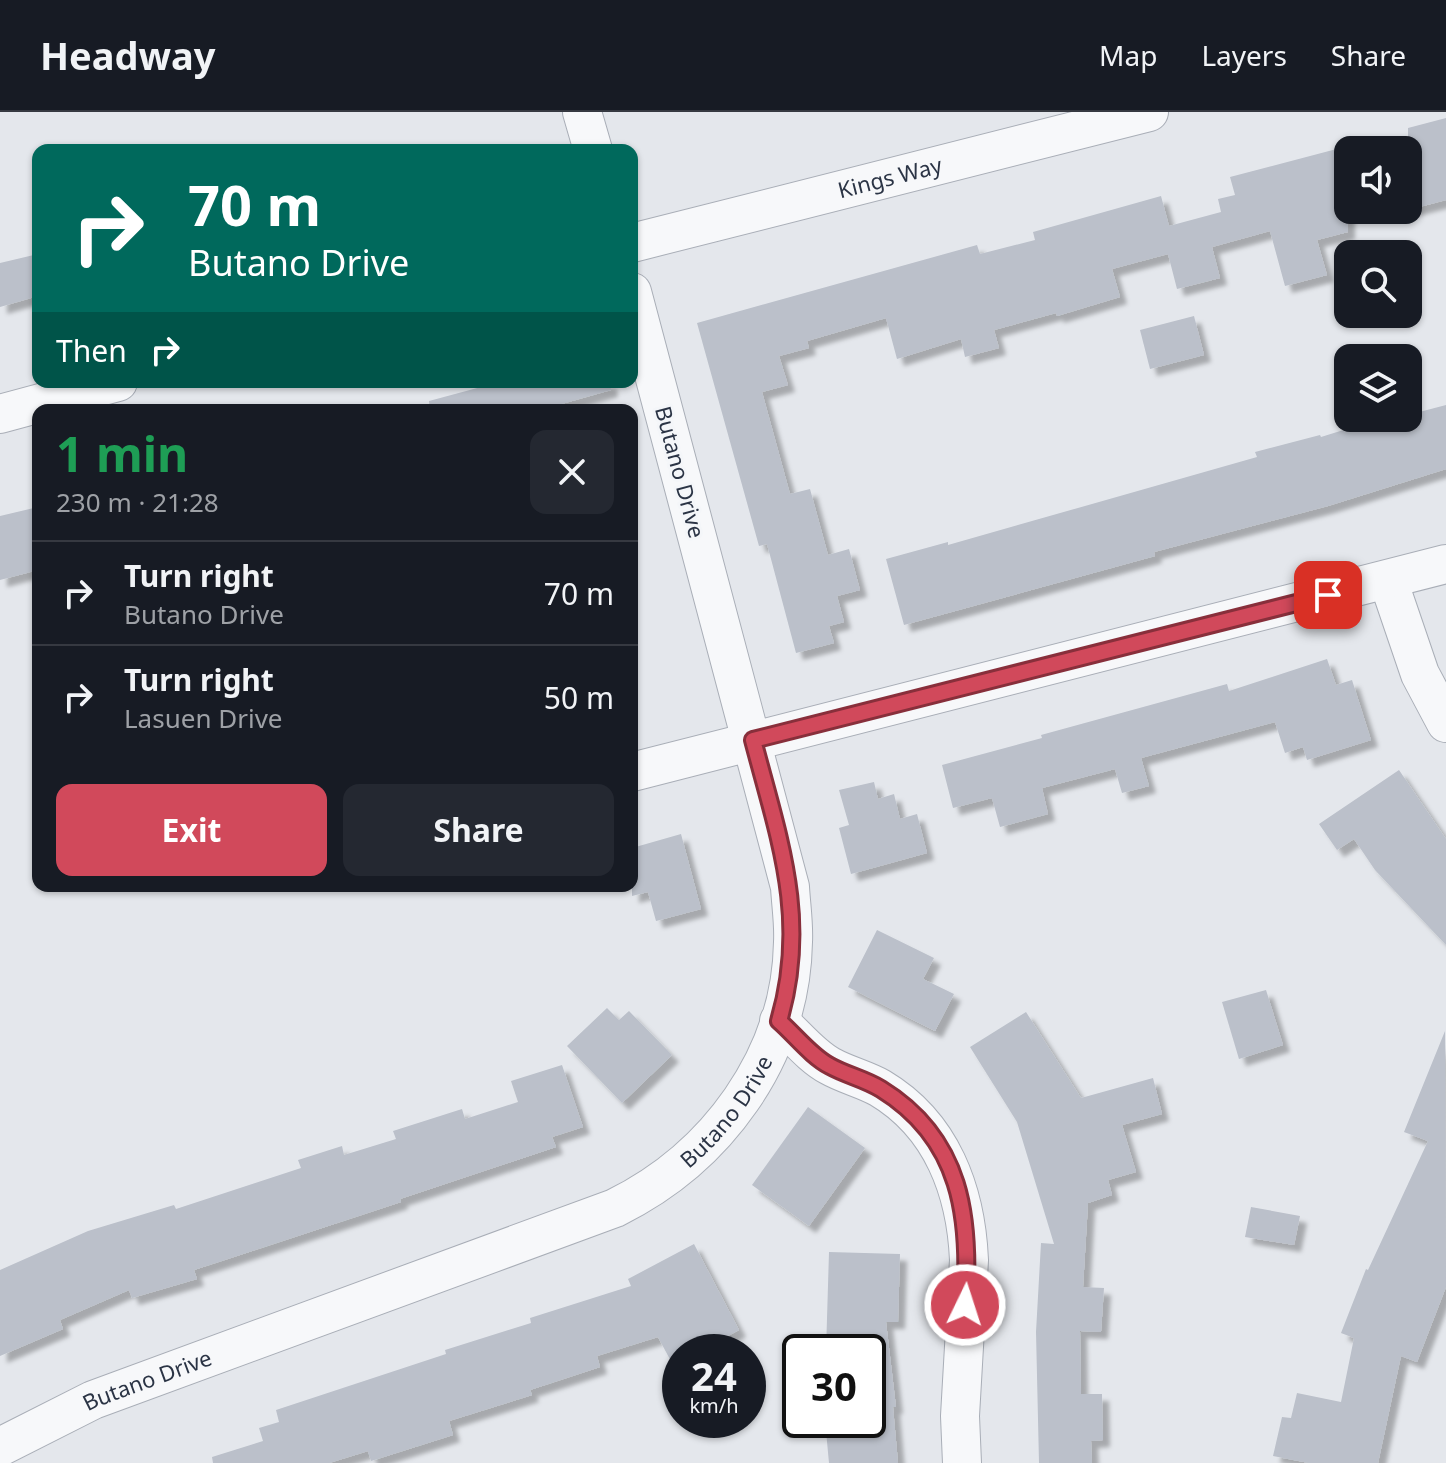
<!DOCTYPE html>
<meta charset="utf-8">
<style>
body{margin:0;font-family:"Noto Sans",sans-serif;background:#242831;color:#f1f3f6;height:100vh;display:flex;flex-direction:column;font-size:30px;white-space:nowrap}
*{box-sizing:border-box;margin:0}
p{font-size:26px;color:#9ea1a6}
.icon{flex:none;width:44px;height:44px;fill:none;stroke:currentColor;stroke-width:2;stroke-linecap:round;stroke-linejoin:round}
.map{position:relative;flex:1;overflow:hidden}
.sheet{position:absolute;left:32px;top:292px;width:606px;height:488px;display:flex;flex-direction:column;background:#171b24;border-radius:16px;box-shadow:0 2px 6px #0004}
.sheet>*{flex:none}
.banner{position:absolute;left:32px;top:32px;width:606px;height:244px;border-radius:16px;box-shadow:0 2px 6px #0004;background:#00695c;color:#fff;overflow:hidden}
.tools{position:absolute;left:1334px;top:24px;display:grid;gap:16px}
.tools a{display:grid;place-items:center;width:88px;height:88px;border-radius:16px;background:#171b24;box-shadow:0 2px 6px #0004;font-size:40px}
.speed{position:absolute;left:662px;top:1222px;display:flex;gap:16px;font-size:40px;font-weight:700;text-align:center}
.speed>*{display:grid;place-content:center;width:104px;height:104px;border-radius:50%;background:#171b24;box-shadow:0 2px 6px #0004;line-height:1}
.speed small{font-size:20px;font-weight:400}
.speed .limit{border:4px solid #111;border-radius:12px;background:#fff;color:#111}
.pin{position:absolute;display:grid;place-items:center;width:68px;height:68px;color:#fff;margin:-34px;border-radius:16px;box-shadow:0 4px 12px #0006}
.me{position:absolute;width:88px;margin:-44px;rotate:4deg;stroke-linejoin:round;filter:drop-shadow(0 0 6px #0008)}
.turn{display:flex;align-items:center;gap:28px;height:168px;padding:0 24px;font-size:36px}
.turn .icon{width:104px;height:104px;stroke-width:2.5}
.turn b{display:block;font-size:56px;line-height:68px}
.then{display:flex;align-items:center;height:76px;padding:0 24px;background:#0003;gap:16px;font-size:30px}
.round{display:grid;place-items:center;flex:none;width:84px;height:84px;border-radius:16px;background:#242831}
.headline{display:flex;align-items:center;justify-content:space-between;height:136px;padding:0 24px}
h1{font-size:48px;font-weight:700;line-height:60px;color:#1e9e55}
.button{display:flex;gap:16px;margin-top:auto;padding:16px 24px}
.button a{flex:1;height:92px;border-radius:16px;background:#d1495b;color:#fff;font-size:32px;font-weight:700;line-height:92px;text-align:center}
.button a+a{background:#242831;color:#f1f3f6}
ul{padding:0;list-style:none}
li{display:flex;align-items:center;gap:24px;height:104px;padding:0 24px;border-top:2px solid #363941}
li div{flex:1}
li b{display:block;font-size:30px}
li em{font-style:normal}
header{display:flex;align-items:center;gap:48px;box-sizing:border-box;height:112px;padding:0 40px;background:#171b24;border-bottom:2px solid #363941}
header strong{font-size:38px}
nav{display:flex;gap:44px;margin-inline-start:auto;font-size:28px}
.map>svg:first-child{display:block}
.building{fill:#bbc0ca;filter:url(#shadow)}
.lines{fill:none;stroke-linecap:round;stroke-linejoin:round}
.minor-casing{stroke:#a9aeb7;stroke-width:40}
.minor{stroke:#f7f8fa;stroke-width:38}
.route-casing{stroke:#882f3b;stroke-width:20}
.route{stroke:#d1495b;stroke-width:14}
.labels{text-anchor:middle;stroke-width:6;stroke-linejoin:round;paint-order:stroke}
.street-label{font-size:22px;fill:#2b3445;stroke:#f4f6f9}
</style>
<header>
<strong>Headway</strong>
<nav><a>Map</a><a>Layers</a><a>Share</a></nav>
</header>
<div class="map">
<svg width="1446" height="1351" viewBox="0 0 1446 1351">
<defs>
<filter id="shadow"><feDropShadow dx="7" dy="7" stdDeviation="2" flood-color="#0004"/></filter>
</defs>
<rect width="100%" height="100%" fill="#e4e7ec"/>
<g class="building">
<path d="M 1446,6 L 1446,88 L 1408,98 L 1408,16 Z"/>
<path d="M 1348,34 L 1348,120 L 1317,128 L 1327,163 L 1285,174 L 1270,119 L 1212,135 L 1220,166 L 1177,177 L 1168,142 L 1112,157 L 1120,185 L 1057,204 L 1056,201 L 994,218 L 999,236 L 965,245 L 961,227 L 897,247 L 886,206 L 807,229 L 809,236 L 779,244 L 788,273 L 762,280 L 790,382 L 810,377 L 828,443 L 849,437 L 860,478 L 837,484 L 844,510 L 829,514 L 834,531 L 796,541 L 767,432 L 759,434 L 697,211 L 977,133 L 980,142 L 1035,128 L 1033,120 L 1161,84 L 1169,114 L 1221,100 L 1218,87 L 1235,83 L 1230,65 Z"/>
<path d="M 38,142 L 38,184 L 0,195 L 0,151 Z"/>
<path d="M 1194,204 L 1204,243 L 1150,257 L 1140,218 Z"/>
<path d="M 480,270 L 610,270 L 611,278 L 558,293 L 559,298 L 430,298 L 429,289 L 481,275 Z"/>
<path d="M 1446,293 L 1446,357 L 1328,394 L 1154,440 L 1155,444 L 904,513 L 886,447 L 948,430 L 948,433 L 1257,345 L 1255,340 L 1320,323 L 1321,325 L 1382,306 L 1408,306 L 1408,303 Z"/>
<path d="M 38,395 L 38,458 L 0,468 L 0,404 Z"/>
<path d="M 1327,547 L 1336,573 L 1352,568 L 1371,628 L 1307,648 L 1303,635 L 1285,641 L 1275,610 L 1141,646 L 1149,674 L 1122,681 L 1115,657 L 1042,676 L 1048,702 L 1000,715 L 992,686 L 953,696 L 942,653 L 1042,626 L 1041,623 L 1227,572 L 1229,579 Z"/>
<path d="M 1399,658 L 1446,727 L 1446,833 L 1375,758 L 1354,727 L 1337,738 L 1319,712 Z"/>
<path d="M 874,670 L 878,687 L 894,682 L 900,707 L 917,702 L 927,741 L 851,762 L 839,716 L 849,713 L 839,678 Z"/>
<path d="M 681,722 L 701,797 L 656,809 L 648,780 L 632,784 L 632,736 Z"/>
<path d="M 877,818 L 934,846 L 923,867 L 954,882 L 935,919 L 848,875 Z"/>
<path d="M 1266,878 L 1283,933 L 1239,947 L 1222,890 Z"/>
<path d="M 607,896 L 619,908 L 629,899 L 672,943 L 622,991 L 567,934 Z"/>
<path d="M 1026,900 L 1081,986 L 1153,966 L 1162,1002 L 1122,1013 L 1136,1060 L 1108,1068 L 1112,1083 L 1088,1091 L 1083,1175 L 1104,1176 L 1101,1220 L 1080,1219 L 1081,1282 L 1102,1282 L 1103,1328 L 1091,1329 L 1092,1351 L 1039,1351 L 1036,1220 L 1041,1131 L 1054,1132 L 1017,1010 L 970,935 Z"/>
<path d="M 1445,919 L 1446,1175 L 1417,1250 L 1401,1244 L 1378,1351 L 1309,1351 L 1273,1344 L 1282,1305 L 1291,1306 L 1297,1281 L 1341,1290 L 1354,1226 L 1341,1221 L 1366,1157 L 1368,1158 L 1428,1029 L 1404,1020 Z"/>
<path d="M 562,953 L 583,1015 L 552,1025 L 556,1035 L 400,1087 L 401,1090 L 194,1158 L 197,1167 L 132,1186 L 129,1178 L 60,1208 L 63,1217 L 0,1244 L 0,1158 L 88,1119 L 174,1093 L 176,1097 L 301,1056 L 298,1048 L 342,1034 L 344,1043 L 396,1027 L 393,1019 L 462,997 L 465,1007 L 518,990 L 511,969 Z"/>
<path d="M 808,995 L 865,1036 L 809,1114 L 752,1073 Z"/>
<path d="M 1251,1095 L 1300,1104 L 1294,1133 L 1245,1125 Z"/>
<path d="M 694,1132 L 739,1218 L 698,1240 L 680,1240 L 680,1249 L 673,1253 L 658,1225 L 597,1244 L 600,1255 L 530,1278 L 532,1283 L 449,1309 L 453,1323 L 371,1349 L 368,1339 L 329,1351 L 213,1351 L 212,1345 L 263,1329 L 259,1316 L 279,1310 L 276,1298 L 446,1242 L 445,1238 L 531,1211 L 530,1206 L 631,1174 L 628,1167 Z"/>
<path d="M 829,1140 L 900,1142 L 898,1210 L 886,1210 L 896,1295 L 893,1295 L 898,1351 L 829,1351 L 826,1319 L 868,1315 L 868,1240 L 826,1240 Z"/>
</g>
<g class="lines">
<defs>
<g id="minor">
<path d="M 582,0 L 593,38"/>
<path id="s1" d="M 632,131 L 1149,0"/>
<path d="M 0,302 L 118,270"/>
<path d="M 1388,468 L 1420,562 L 1446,611"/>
<path d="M 632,660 L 1446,452"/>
<path d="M 779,909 C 795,923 811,944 830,954 C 846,963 864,967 880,976 C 942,1013 966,1079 969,1148 L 960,1304 L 962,1351"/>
<path id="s2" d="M 0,1335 L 93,1288 L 615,1096 C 716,1046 791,946 793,830 C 794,812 791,793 790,775 L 632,180"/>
</g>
</defs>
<use href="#minor" class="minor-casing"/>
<use href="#minor" class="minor"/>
</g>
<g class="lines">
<defs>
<path id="route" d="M 965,1193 C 971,1106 962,1027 881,977 C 865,967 846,963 830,954 C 812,945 795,923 779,909 C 809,807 779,727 753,628 L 1328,483"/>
</defs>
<use href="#route" class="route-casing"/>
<use href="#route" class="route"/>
</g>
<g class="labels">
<g class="street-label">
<text dy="8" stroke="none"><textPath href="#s1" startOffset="266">Kings Way</textPath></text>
<text transform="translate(680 360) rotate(75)" y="8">Butano Drive</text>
<text dy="8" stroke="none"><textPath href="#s2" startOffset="810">Butano Drive</textPath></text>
<text dy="8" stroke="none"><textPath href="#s2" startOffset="162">Butano Drive</textPath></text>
</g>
</g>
</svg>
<div class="tools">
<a><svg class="icon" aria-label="sound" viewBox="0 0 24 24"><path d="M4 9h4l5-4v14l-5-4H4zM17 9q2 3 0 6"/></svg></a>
<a><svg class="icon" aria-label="search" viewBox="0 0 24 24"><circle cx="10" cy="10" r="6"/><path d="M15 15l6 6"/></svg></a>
<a><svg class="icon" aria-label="layers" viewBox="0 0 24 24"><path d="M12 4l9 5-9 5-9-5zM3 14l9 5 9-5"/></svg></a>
</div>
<div class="speed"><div>24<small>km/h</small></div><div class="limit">30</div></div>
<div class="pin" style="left:1328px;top:483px;background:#d93025"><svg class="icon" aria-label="arrive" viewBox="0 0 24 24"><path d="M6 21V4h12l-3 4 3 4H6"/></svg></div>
<svg class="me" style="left:965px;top:1193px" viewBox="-20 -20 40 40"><circle r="17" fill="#d1495b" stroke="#fff" stroke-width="3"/><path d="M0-11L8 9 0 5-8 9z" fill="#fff"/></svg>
<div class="banner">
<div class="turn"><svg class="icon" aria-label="right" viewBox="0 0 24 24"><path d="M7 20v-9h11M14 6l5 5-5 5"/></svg><div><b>70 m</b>Butano Drive</div></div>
<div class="then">Then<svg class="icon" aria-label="right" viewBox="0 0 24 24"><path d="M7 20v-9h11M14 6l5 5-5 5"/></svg></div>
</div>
<section class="sheet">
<div class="headline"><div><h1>1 min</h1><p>230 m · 21:28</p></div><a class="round"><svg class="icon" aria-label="close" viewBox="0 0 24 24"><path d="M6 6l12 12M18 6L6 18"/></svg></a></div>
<ul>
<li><svg class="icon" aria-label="right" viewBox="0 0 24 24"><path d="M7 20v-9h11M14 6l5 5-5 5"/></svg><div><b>Turn right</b><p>Butano Drive</p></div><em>70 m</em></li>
<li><svg class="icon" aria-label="right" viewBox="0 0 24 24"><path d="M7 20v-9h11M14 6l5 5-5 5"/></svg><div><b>Turn right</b><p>Lasuen Drive</p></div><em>50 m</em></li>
</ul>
<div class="button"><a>Exit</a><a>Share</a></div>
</section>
</div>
